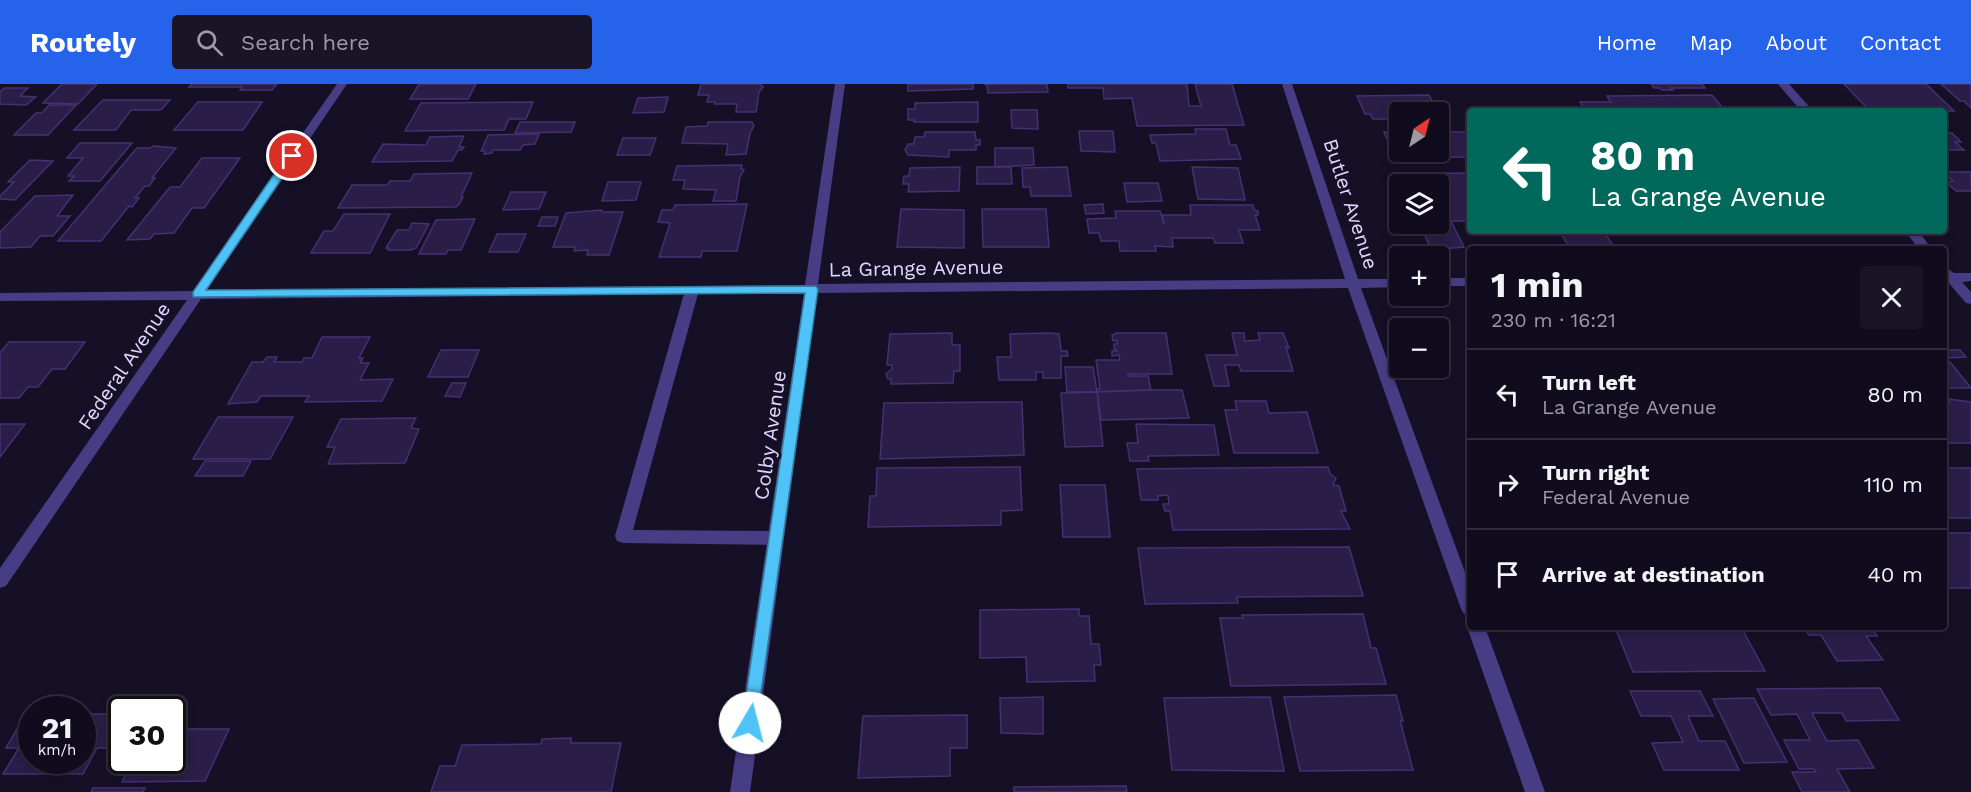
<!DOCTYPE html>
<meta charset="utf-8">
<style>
body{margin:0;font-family:"Work Sans",sans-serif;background:#191526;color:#f1f3f6;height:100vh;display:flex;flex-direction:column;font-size:22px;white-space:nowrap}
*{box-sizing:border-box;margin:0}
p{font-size:20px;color:#9c9ba4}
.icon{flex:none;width:33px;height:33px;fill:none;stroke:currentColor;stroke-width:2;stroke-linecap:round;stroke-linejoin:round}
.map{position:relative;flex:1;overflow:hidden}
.details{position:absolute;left:1467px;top:162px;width:480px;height:384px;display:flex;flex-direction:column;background:#100c1d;border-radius:6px;box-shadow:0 3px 9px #0003,0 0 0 2px #302c3b}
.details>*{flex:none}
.hud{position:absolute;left:1467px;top:24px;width:480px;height:126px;border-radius:6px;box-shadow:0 3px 9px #0003,0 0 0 2px #302c3b;background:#00695c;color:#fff;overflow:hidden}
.needle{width:39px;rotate:35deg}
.tools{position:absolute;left:1389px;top:18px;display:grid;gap:12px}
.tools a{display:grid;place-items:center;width:60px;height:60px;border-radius:6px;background:#100c1d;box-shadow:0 3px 9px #0003,0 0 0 2px #302c3b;font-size:30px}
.speed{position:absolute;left:18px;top:612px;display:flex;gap:12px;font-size:30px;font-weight:700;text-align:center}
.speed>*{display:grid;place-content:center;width:78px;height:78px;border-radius:50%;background:#100c1d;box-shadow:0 3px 9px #0003,0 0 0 2px #302c3b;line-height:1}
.speed small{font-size:15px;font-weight:400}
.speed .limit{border:3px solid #111;border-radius:9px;background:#fff;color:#111}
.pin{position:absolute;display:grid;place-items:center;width:51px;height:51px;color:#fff;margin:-26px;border:3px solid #fff;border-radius:50%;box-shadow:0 2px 6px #0007}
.me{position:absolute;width:66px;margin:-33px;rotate:8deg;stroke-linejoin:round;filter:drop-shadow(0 0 4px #0008)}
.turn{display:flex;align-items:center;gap:21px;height:126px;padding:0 24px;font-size:27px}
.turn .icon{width:78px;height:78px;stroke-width:2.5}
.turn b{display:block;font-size:42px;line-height:51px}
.round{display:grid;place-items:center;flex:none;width:63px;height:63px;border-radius:6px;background:#191526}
.summary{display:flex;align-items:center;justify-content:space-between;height:102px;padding:0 24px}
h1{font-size:36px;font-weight:700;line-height:45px}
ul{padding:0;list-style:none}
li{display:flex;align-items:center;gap:18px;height:90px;padding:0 24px;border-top:2px solid #302c3b}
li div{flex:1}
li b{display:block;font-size:22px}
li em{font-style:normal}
header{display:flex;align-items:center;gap:36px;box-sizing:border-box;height:84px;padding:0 30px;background:#2563eb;color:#fff}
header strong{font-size:28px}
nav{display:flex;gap:33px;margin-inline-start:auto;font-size:21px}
.search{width:420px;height:54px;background:#191526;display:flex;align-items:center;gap:15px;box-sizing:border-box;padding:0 21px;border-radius:6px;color:#9c9ba4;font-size:22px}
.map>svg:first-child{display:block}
.building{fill:#2a1d47;stroke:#443072;stroke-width:1.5}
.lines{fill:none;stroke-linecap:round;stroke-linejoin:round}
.service{fill:#473d84;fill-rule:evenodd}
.minor{fill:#473d84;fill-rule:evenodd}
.route{fill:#4fc3f7;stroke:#337fa1;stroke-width:1.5}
.labels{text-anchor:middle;stroke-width:6;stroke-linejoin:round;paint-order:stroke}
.street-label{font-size:20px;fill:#e0d7fe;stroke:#161027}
</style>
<header>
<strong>Routely</strong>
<div class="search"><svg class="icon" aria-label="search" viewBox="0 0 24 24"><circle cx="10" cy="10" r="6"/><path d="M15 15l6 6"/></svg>Search here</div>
<nav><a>Home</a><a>Map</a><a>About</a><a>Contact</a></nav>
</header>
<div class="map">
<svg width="1971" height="708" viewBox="0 0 1971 708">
<rect width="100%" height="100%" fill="#161027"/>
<g class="building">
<path d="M 62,0 L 97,0 L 78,20 L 43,19 Z"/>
<path d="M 192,0 L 277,0 L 272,6 L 240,6 L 242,3 L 189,3 Z"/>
<path d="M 419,0 L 476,0 L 468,15 L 410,15 Z"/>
<path d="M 701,0 L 760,0 L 763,3 L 759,8 L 756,28 L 736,28 L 737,20 L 715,20 L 715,18 L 707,18 L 709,11 L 698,11 Z"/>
<path d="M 908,0 L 973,0 L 973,5 L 908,7 Z"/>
<path d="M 984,0 L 1047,0 L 1048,8 L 988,9 L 987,1 Z"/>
<path d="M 1068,0 L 1187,0 L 1189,22 L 1201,22 L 1195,0 L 1232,0 L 1244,41 L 1137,42 L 1132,14 L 1104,15 L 1103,4 L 1068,4 Z"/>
<path d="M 1651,0 L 1702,0 L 1705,4 L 1671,4 L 1673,6 L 1662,6 L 1660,4 L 1654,4 Z"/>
<path d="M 1844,0 L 1926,0 L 1954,27 L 1870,27 Z"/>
<path d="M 1941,0 L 1971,0 L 1971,24 L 1964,17 L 1960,17 Z"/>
<path d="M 4,4 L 28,4 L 20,12 L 36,13 L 26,21 L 0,20 L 0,8 Z"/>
<path d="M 1429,11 L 1435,22 L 1440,22 L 1447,35 L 1438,35 L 1438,28 L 1400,28 L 1400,37 L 1398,35 L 1373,35 L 1370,30 L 1365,30 L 1357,12 Z"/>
<path d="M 1712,11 L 1725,27 L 1563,27 L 1561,23 L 1583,23 L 1580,18 L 1611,18 L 1607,12 Z"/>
<path d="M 668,13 L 664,28 L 633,29 L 638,14 Z"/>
<path d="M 103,16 L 170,16 L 161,26 L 131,26 L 116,46 L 74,46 Z"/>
<path d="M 198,18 L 262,18 L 243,46 L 174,46 Z"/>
<path d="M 533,18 L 526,35 L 509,35 L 504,46 L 405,47 L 421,19 Z"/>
<path d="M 978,18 L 978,38 L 914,38 L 914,36 L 908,36 L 908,25 L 915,25 L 915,19 Z"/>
<path d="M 49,21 L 76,21 L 48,51 L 14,51 L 36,29 L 42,29 Z"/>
<path d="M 1011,26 L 1037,26 L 1038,45 L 1012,44 Z"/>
<path d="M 520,38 L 575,38 L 571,48 L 515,49 Z"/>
<path d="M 708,38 L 752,38 L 754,42 L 750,49 L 746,70 L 726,71 L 728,60 L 682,59 L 686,43 L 707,42 Z"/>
<path d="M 1195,45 L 1226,45 L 1230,61 L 1236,61 L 1241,75 L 1160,77 L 1156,59 L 1152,59 L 1150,51 L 1196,50 Z"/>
<path d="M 1079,47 L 1113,47 L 1115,68 L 1081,67 Z"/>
<path d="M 925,48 L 975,48 L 976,56 L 980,56 L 980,61 L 976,61 L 976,66 L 949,66 L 949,73 L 908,71 L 905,66 L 908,60 L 914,60 L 915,53 L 924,53 Z"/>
<path d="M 1384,48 L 1400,48 L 1400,68 L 1438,68 L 1438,48 L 1470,48 L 1470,73 L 1396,74 Z"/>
<path d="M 1944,49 L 1952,49 L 1961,58 L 1955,58 L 1964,66 L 1944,66 Z"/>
<path d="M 539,50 L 535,60 L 523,61 L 520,66 L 493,66 L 492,69 L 484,70 L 485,67 L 481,67 L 488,51 Z"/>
<path d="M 464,52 L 459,63 L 464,63 L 462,66 L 458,66 L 452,77 L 372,78 L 383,60 L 426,61 L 430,53 Z"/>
<path d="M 623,54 L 656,54 L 650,71 L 617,71 Z"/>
<path d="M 80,59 L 132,59 L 100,97 L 69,97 L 74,92 L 68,92 L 83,74 L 67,74 Z"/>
<path d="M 153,62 L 176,64 L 152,94 L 155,94 L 149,102 L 145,102 L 135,114 L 139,114 L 132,123 L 129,122 L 101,157 L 58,157 L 137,64 L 150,64 Z"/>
<path d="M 995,64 L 1033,64 L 1034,81 L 995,83 Z"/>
<path d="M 202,74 L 240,74 L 204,124 L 192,124 L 174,149 L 154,150 L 150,155 L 127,156 L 170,103 L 180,103 Z"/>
<path d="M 30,76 L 53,77 L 15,116 L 0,115 L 0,112 L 14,98 L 8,98 Z"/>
<path d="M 742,81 L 741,85 L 744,86 L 740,93 L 736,117 L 713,117 L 716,106 L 683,105 L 685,96 L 673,96 L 677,82 Z"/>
<path d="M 960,83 L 959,107 L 908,108 L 909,100 L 903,100 L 904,92 L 909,92 L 910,84 Z"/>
<path d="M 977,83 L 1011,83 L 1012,100 L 977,100 Z"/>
<path d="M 1067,83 L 1071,112 L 1031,112 L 1030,103 L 1023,103 L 1022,84 Z"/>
<path d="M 1192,83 L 1238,84 L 1245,116 L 1198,115 Z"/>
<path d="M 1944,88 L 1971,88 L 1971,107 L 1956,107 L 1946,98 L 1953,97 Z"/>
<path d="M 472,89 L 461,113 L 463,113 L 460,119 L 456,123 L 338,124 L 352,101 L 387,101 L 390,97 L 410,97 L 414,90 Z"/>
<path d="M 1470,89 L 1470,137 L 1451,137 L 1464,163 L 1443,165 L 1442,163 L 1430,163 L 1420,140 L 1438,140 L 1438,100 L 1403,100 L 1398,90 Z"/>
<path d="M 608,98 L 641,98 L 636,116 L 602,117 Z"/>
<path d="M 1124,99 L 1158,99 L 1162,117 L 1127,118 Z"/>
<path d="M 511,108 L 546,108 L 539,125 L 503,126 Z"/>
<path d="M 73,111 L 57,132 L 70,132 L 53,152 L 40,152 L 31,163 L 0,164 L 0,148 L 35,112 Z"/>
<path d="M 747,120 L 737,167 L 702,167 L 701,173 L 659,173 L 670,139 L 658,138 L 662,126 L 673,126 L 675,121 Z"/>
<path d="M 1103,120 L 1104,129 L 1086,130 L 1084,121 Z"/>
<path d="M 1190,121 L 1253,121 L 1254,126 L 1258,127 L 1258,131 L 1255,131 L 1260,146 L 1239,146 L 1243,159 L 1215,159 L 1213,154 L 1172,154 L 1173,163 L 1155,162 L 1156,167 L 1120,167 L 1119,157 L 1101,157 L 1099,149 L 1089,149 L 1087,135 L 1116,134 L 1115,127 L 1160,127 L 1164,140 L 1162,131 L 1191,131 Z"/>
<path d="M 901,125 L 964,126 L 964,164 L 897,163 Z"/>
<path d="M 982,125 L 1046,125 L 1049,163 L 983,163 Z"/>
<path d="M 602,126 L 602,128 L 623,128 L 609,171 L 587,171 L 588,166 L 574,167 L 576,163 L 553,163 L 566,129 Z"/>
<path d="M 344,130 L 390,130 L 370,169 L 311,169 L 324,147 L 333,147 Z"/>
<path d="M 542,133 L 558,133 L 555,142 L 538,142 Z"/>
<path d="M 475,135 L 461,166 L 448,166 L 446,170 L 419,170 L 436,136 Z"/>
<path d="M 412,139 L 429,140 L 416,164 L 411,166 L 388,166 L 389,164 L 386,164 L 397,146 L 409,146 Z"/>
<path d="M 1560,147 L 1604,147 L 1613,162 L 1570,165 Z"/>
<path d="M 497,150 L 526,150 L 518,168 L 489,168 Z"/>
<path d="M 952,249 L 952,261 L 960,261 L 960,287 L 954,287 L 953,299 L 891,300 L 891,295 L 888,295 L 886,290 L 892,285 L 892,281 L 887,281 L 890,250 Z"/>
<path d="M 1050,249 L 1059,250 L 1061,267 L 1067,267 L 1068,272 L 1061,272 L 1061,294 L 1043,294 L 1043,288 L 1036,288 L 1036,296 L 999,296 L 997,273 L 1011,273 L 1010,250 Z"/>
<path d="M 1117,249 L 1166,249 L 1172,290 L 1128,290 L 1128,292 L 1148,292 L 1151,306 L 1097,308 L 1097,305 L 1100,305 L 1096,276 L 1120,276 L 1119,271 L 1112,272 L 1112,267 L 1118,267 L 1114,265 L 1114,260 L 1117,260 L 1117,256 L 1113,257 L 1112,251 Z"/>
<path d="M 1232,249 L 1244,249 L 1245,257 L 1260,256 L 1258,249 L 1283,249 L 1289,264 L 1286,263 L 1293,287 L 1241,287 L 1239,281 L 1225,281 L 1229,302 L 1214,302 L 1206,271 L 1237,271 Z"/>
<path d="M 322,253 L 370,253 L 359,274 L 363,274 L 360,279 L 369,279 L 360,296 L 393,295 L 382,317 L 305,318 L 309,312 L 261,312 L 257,318 L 228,320 L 252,278 L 263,278 L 267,273 L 277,273 L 274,278 L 302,278 L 304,274 L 312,274 Z"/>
<path d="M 9,258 L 85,258 L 65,285 L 52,285 L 38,303 L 28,303 L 19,314 L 0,314 L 0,269 Z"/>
<path d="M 441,266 L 479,266 L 468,293 L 428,293 Z"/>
<path d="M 1944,266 L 1960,266 L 1966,273 L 1944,274 Z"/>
<path d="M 1944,278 L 1950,278 L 1971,304 L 1944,304 Z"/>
<path d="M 1065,283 L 1093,283 L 1097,308 L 1067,308 Z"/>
<path d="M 452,299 L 466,299 L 460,313 L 445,312 Z"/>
<path d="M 1151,306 L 1182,306 L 1189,334 L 1101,336 L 1097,308 Z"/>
<path d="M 1097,308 L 1103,362 L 1065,363 L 1061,309 Z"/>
<path d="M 1948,315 L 1971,318 L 1971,359 L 1944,359 L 1944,318 L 1950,318 Z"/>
<path d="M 1235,317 L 1266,317 L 1269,329 L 1307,328 L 1318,369 L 1234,369 L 1225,326 L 1237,326 Z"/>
<path d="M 1022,318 L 1024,371 L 880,375 L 884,319 Z"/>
<path d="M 218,333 L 293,333 L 270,375 L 193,375 Z"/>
<path d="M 416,334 L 411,344 L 419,345 L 405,379 L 328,380 L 335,363 L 327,363 L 341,335 Z"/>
<path d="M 0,340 L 25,340 L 0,373 Z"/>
<path d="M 1136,340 L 1214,341 L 1219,371 L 1148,372 L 1149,377 L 1130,377 L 1127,359 L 1138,359 Z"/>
<path d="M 205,377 L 251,377 L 243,392 L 195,392 Z"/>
<path d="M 1020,383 L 1022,426 L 1001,427 L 1001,441 L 868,443 L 870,412 L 876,412 L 877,384 Z"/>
<path d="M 1328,383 L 1330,390 L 1336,394 L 1333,401 L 1339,402 L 1346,427 L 1341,427 L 1350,445 L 1173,446 L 1170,427 L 1165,427 L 1163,420 L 1169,420 L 1168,411 L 1158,412 L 1158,416 L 1141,416 L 1137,385 Z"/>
<rect x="1944" y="384" width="27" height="50"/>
<path d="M 1060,401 L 1105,401 L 1110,453 L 1063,453 Z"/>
<rect x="1944" y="449" width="27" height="55"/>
<path d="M 1349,463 L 1363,512 L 1237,513 L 1238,519 L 1145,520 L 1138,464 Z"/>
<path d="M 1079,525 L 1079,532 L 1089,532 L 1091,560 L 1099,560 L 1101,581 L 1094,581 L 1095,597 L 1027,598 L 1026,573 L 980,574 L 980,526 Z"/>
<path d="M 1363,530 L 1371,564 L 1376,564 L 1386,600 L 1231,602 L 1220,534 L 1243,534 L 1242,531 Z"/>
<path d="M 1615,543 L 1741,543 L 1765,587 L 1633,588 Z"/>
<path d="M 1804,543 L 1871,543 L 1877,552 L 1866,552 L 1883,576 L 1837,577 L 1821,551 L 1809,551 Z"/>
<path d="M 1880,604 L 1899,636 L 1846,637 L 1842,629 L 1812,629 L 1827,657 L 1858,656 L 1874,684 L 1837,685 L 1850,708 L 1802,708 L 1792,688 L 1816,688 L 1814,685 L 1799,685 L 1784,656 L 1810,656 L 1797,630 L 1771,631 L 1757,605 Z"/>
<path d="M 1630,607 L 1700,607 L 1713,632 L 1688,632 L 1699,657 L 1725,657 L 1739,686 L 1664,686 L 1652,659 L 1683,658 L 1671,632 L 1641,632 Z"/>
<path d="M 1396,611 L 1403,637 L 1400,636 L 1413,686 L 1300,687 L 1284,613 Z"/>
<path d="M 1043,613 L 1043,650 L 1001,649 L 1000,614 Z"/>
<path d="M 1270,613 L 1284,687 L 1172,686 L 1164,614 Z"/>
<path d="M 1754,614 L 1787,678 L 1744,679 L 1713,615 Z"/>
<path d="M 82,630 L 122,630 L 122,664 L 97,664 L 83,690 L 3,690 L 19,664 L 6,664 L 25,631 L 32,631 L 32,676 L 82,676 Z"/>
<path d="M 967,631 L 967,664 L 950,664 L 950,692 L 858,694 L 863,632 Z"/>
<path d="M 172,645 L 229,645 L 205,697 L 122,698 L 133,676 L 172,676 Z"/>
<path d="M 571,654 L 571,659 L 621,659 L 611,708 L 431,708 L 440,682 L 455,682 L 462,661 L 541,660 L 542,655 Z"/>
<path d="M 1126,702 L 1127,708 L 1014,708 L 1014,703 Z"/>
<path d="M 93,704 L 145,704 L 143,708 L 91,708 Z"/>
</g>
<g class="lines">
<path class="service" d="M 692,202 L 699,206 L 633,446 L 776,447 L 782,449 L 784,454 L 782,459 L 776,461 L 623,459 L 617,457 L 615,452 L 685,206 Z"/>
<g class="minor">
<path d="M 337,0 L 347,0 L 207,206 L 805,201 L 835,0 L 845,0 L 818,200 L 1345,195 L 1282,0 L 1292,0 L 1358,195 L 1400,195 L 1400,203 L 1361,204 L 1470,502 L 1470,532 L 1464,530 L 1461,525 L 1348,204 L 817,209 L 750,708 L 730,708 L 804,209 L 201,215 L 6,502 L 0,504 L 0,484 L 187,216 L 0,217 L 0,209 L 193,207 Z"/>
<path d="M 1778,0 L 1789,0 L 1813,27 L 1801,27 Z"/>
<path d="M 1905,147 L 1918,147 L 1932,165 L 1919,165 Z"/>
<path d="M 1944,182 L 1954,189 L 1971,189 L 1971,197 L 1962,198 L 1971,208 L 1971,220 L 1966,219 L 1948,198 L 1944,198 Z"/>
<rect x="1438" y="194" width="32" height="8"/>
<path d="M 1470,538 L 1470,543 L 1485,543 L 1545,708 L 1525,708 L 1467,543 Z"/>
</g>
</g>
<path class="route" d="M 292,69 L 297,72 L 206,206 L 816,202 L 818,205 L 756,644 L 750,647 L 744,644 L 742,639 L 805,209 L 193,213 L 193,208 L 288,70 Z"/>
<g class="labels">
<g class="street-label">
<text transform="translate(1351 120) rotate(72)" y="7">Butler Avenue</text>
<text transform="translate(916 184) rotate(-1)" y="7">La Grange Avenue</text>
<text transform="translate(124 282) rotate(-56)" y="7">Federal Avenue</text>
<text transform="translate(770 351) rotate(-82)" y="7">Colby Avenue</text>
</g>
</g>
</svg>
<div class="tools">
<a><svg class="needle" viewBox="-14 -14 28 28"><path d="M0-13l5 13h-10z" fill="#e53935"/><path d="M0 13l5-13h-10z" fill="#9c9ba4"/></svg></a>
<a><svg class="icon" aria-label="layers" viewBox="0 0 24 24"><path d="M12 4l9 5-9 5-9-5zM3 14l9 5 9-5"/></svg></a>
<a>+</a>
<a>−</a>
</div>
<div class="speed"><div>21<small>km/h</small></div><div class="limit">30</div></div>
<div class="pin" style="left:292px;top:72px;background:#d93025"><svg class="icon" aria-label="arrive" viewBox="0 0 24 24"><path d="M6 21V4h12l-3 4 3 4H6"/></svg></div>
<svg class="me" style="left:750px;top:639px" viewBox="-20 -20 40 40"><circle r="19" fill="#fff"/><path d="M0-13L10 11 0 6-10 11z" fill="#4fc3f7"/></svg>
<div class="hud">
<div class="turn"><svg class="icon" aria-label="left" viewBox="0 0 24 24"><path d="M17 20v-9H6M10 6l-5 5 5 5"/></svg><div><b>80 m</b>La Grange Avenue</div></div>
</div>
<section class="details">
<div class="summary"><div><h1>1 min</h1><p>230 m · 16:21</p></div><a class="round"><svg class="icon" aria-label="close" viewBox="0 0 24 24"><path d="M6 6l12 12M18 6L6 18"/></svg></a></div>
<ul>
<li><svg class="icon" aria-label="left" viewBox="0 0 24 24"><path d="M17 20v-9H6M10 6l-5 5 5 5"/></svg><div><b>Turn left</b><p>La Grange Avenue</p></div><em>80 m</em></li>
<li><svg class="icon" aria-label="right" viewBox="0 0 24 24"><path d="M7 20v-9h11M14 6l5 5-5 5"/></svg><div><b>Turn right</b><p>Federal Avenue</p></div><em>110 m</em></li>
<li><svg class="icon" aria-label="arrive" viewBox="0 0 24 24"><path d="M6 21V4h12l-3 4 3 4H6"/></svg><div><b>Arrive at destination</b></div><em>40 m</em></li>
</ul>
</section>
</div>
